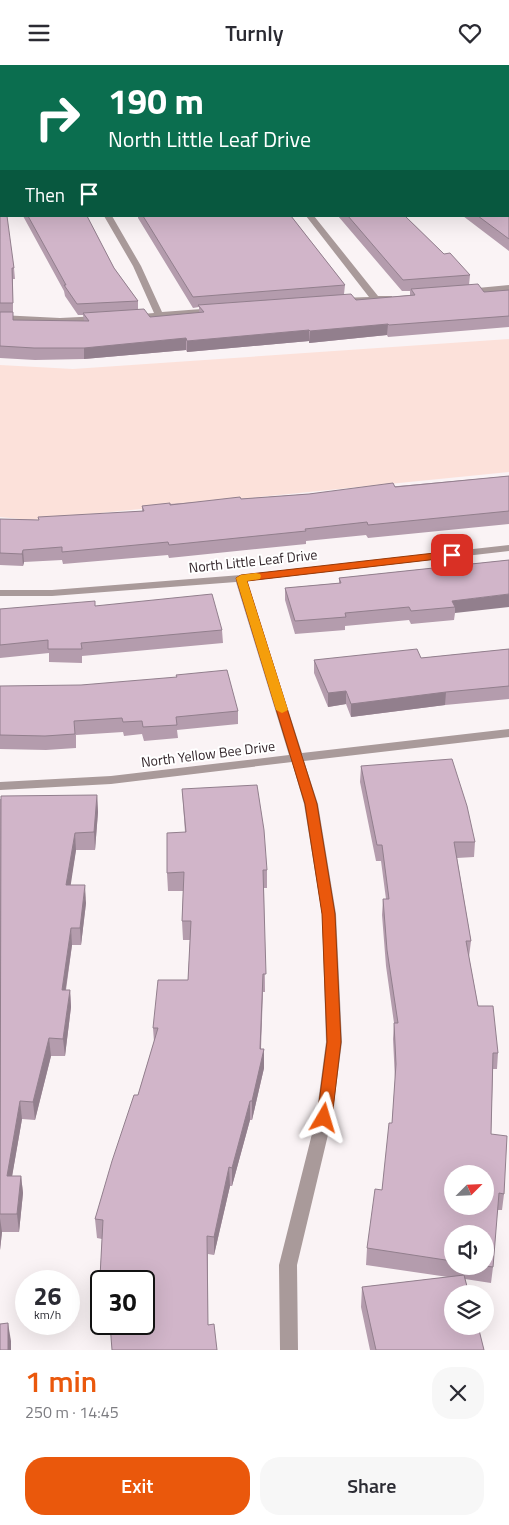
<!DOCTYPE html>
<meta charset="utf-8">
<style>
body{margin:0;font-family:"Titillium Web",sans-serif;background:#f7f7f7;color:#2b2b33;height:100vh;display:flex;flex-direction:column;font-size:19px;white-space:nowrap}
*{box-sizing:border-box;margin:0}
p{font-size:16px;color:#7c7c81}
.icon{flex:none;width:28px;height:28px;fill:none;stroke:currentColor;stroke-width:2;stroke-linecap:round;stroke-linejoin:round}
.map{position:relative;height:1285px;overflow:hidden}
.panel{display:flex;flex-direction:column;background:#fff;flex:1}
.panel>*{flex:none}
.hud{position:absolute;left:0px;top:0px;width:510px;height:152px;box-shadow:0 5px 20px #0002;background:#0b6e4f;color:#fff;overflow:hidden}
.needle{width:32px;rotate:66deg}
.fabs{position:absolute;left:444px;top:1100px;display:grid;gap:10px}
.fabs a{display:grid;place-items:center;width:50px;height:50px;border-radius:50%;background:#fff;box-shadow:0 5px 20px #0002;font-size:25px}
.speed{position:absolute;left:15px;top:1205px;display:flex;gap:10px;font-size:25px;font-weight:700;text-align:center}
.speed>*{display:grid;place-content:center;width:65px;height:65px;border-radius:50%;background:#fff;box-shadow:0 5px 20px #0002;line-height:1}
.speed small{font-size:12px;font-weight:400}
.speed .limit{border:2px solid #111;border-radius:8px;background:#fff;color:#111}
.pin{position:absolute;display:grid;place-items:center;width:42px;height:42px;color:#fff;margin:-21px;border-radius:10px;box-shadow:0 2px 8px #0006}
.me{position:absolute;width:55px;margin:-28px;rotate:7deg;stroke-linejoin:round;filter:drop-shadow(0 0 4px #0008)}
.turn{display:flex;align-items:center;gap:18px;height:105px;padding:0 25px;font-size:22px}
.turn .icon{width:65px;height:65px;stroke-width:2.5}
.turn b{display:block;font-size:35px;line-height:42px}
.then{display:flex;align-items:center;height:48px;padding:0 25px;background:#0003;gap:10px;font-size:19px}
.round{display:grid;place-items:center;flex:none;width:52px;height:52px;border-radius:20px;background:#f7f7f7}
.overview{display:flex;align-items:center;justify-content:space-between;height:85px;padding:0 25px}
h1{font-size:30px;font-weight:600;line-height:38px;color:#ea580c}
.action{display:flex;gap:10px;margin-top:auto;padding:10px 25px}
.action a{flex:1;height:58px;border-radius:20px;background:#ea580c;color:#fff;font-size:20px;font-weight:600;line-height:58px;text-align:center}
.action a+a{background:#f7f7f7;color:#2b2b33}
header{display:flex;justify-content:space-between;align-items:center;height:65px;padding:0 25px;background:#fff;font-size:22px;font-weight:600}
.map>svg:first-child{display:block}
.green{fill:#fce1da}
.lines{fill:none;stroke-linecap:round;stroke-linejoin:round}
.street{fill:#a99a9a;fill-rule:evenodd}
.wall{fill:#b49cad;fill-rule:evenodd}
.shaded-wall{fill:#927f8d}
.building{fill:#d1b5c9;stroke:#927f8d;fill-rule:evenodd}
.route{fill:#ea580c;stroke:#983908}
.slow{fill:#f59e0b}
.labels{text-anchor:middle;stroke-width:4;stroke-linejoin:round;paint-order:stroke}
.street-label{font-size:14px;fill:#33262b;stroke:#fff}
</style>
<header><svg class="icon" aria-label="menu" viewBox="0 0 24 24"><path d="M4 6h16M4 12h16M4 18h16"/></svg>Turnly<svg class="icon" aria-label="heart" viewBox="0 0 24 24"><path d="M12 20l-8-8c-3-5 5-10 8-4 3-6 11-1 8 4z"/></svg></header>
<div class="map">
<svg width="509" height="1285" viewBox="0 0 509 1285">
<rect width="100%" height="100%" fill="#faf3f5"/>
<path class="green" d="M 509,274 L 509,407 L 31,455 L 0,452 L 0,300 L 73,304 Z"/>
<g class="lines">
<g class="street">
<rect x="0" y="74" width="1" height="4"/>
<path d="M 104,151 L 112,151 L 141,201 L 162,247 L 215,243 L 219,246 L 218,248 L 130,254 L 130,250 L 154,248 L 133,201 Z"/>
<path d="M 306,151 L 314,151 L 378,231 L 392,231 L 392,235 L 336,238 L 336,234 L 339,233 L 369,232 Z"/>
<path d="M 509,220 L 509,226 L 467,230 L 463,227 L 467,224 Z"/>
<path d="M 0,250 L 60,253 L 100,251 L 104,254 L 100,257 L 60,259 L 0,256 Z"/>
<path d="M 509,480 L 509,486 L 247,516 L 302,688 L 509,664 L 509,672 L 304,696 L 318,739 L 336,849 L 342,977 L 332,1053 L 297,1200 L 298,1285 L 280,1285 L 279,1200 L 316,1053 L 326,977 L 322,849 L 304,739 L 292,697 L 111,719 L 0,725 L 0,717 L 111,711 L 289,690 L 236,517 L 52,531 L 0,531 L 0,525 L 52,525 L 241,510 Z"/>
</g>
</g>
<g class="wall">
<path d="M 1,93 L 1,151 L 14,203 L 15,214 L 13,214 L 13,255 L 84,256 L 83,250 L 78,250 L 65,231 L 64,226 L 23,151 L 87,151 L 114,203 L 138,236 L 138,244 L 150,252 L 199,248 L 199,242 L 193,243 L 138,153 L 138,151 L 291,151 L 345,220 L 344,229 L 356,235 L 410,230 L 410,226 L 402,226 L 338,151 L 405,151 L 444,189 L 470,210 L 469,220 L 484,227 L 509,225 L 509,262 L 388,272 L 387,270 L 309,278 L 309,276 L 187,287 L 186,285 L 84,294 L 35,295 L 0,293 L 0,94 Z"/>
<path d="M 509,133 L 509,186 L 463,151 L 509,151 Z"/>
<path d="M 509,411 L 509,459 L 368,473 L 366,470 L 306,476 L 306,479 L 169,493 L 168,490 L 63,499 L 62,495 L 24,497 L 23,501 L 0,500 L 0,454 L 39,455 L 142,446 L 142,441 L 309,429 Z"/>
<path d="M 509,495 L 455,548 L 454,555 L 411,559 L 409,555 L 345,561 L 345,565 L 295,569 L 285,535 L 285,523 L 339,518 L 339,513 Z"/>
<path d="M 95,541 L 222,565 L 223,578 L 82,591 L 82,598 L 49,597 L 49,588 L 0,593 L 0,544 Z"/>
<path d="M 509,584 L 509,634 L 445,640 L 351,652 L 346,639 L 328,642 L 314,608 L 314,595 L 421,593 Z"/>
<path d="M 0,621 L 238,646 L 238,659 L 177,665 L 178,673 L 144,676 L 142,669 L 124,671 L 123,667 L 76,670 L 76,683 L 46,685 L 0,684 Z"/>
<path d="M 361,701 L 475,777 L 474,792 L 457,793 L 471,876 L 469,892 L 478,941 L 498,988 L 497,1004 L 493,1004 L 491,1069 L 504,1129 L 502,1145 L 497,1145 L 493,1202 L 491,1218 L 465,1214 L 484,1285 L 370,1285 L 361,1242 L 362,1222 L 448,1212 L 366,1200 L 367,1183 L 382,1125 L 392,1058 L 395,1015 L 393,974 L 394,958 L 386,901 L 382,850 L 383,834 L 386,834 L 381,796 L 376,796 L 360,717 ZM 452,1169 L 485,1169 L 485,1201 L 452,1201 Z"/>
<path d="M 182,724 L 267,805 L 267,823 L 264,823 L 265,927 L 263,927 L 261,984 L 264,984 L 264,1003 L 252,1055 L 250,1055 L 232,1121 L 230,1121 L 214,1190 L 208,1189 L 208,1260 L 111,1269 L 99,1269 L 98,1250 L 102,1174 L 97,1173 L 95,1154 L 138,1030 L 154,977 L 153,963 L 188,915 L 190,875 L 183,875 L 182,856 L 183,826 L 168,826 L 167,808 L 185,767 ZM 101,1216 L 144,1259 L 101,1259 Z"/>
<path d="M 97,730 L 98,747 L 95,785 L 76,785 L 70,820 L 86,838 L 81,880 L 72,880 L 66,925 L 70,925 L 71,942 L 65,991 L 51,991 L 35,1055 L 22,1054 L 12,1111 L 21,1111 L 23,1128 L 19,1167 L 2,1167 L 0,1185 L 0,734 Z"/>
</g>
<g class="shaded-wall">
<path d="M 12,203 L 13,214 L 13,249 L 13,238 Z"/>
<path d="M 388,259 L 387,270 L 309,278 L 310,266 Z"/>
<path d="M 309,265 L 309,276 L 187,287 L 187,276 Z"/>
<path d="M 186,273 L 186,285 L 84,294 L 84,283 Z"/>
<path d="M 23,485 L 24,497 L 23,501 L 22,489 Z"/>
<path d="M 509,529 L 509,542 L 455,548 L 455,542 L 452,536 Z"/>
<path d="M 346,626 L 346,639 L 328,642 L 328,628 Z"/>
<path d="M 446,627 L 445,640 L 351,652 L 351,639 Z"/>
<path d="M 97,730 L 98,747 L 95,785 L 94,767 Z"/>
<path d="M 75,768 L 76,785 L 68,838 L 66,820 Z"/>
<path d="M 85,820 L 86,838 L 81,880 L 80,863 Z"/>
<path d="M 71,863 L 72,880 L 63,942 L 62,925 Z"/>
<path d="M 263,909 L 260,1001 L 264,984 L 264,1003 L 252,1055 L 252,1036 L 260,984 Z"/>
<path d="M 70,925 L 71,942 L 65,991 L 63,974 Z"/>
<path d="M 49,973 L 51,991 L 35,1055 L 33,1037 Z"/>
<path d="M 20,1036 L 22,1054 L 9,1129 L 7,1111 Z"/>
<path d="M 250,1036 L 250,1055 L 232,1121 L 232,1103 Z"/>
<path d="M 229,1102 L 230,1121 L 214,1190 L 214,1172 Z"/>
<path d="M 21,1111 L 23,1128 L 19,1167 L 17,1149 Z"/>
<path d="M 0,1153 L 2,1167 L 0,1185 Z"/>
<path d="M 8,1258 L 11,1276 L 11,1285 L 8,1285 Z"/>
</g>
<g class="building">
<path d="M 1,93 L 1,120 L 0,120 L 0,94 Z"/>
<path d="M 0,126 L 1,126 L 1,151 L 7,151 L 14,203 L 12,203 L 13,238 L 0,238 Z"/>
<path d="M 509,133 L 509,174 L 478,151 L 509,151 Z"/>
<path d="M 28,151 L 87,151 L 114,203 L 138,236 L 77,239 L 64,220 L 66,220 Z"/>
<path d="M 143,151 L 291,151 L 345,220 L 193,232 Z"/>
<path d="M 348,151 L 405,151 L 444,189 L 450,188 L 470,210 L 403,215 Z"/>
<path d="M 478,219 L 484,227 L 509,225 L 509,251 L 389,260 L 388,259 L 310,266 L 309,265 L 187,276 L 186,273 L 84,283 L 34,283 L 0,281 L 0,247 L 13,247 L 13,255 L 89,256 L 83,248 L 144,244 L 150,252 L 204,247 L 198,240 L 351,229 L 356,235 L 415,230 L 411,224 Z"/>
<path d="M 509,411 L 509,446 L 368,460 L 367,457 L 305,464 L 306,466 L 169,480 L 168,477 L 62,487 L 62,482 L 23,485 L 22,489 L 0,488 L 0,454 L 39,455 L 38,452 L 144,446 L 142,441 L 170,438 L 170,440 L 240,432 L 241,434 L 309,429 L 393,418 L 395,422 Z"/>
<path d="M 509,495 L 509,529 L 452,536 L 455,542 L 411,546 L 409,542 L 345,548 L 346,552 L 295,556 L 285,523 L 341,518 L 339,513 Z"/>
<path d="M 212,529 L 222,565 L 81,578 L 82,584 L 48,584 L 48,575 L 0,580 L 0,544 L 95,536 L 95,541 Z"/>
<path d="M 417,584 L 421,593 L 509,584 L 509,621 L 446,627 L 351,639 L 346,626 L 328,628 L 314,595 Z"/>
<path d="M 227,605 L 238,646 L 176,652 L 177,660 L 143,662 L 142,656 L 123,657 L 122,653 L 74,656 L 75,669 L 45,671 L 0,670 L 0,621 L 81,620 L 177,612 L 176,610 Z"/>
<path d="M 452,694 L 467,741 L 475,777 L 454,777 L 471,876 L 466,876 L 478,941 L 493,941 L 498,988 L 493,988 L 491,1069 L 507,1071 L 504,1129 L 499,1128 L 493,1202 L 485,1201 L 485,1169 L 452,1169 L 452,1196 L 367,1183 L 375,1124 L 382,1125 L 389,1058 L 392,1058 L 396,999 L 394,958 L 398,958 L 387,885 L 383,834 L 389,834 L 382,780 L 377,780 L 361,701 ZM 452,1109 L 485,1109 L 485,1141 L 452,1141 Z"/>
<path d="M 257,720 L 264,765 L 267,805 L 263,805 L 266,909 L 263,909 L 260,984 L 264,984 L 252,1036 L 250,1036 L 232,1103 L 229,1102 L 214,1172 L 207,1171 L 208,1260 L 214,1259 L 217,1285 L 112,1285 L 110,1259 L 144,1259 L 144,1216 L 101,1216 L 101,1250 L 98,1250 L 103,1155 L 95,1154 L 112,1096 L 134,1030 L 138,1030 L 158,963 L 153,963 L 158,915 L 188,915 L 191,856 L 182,856 L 184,807 L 167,808 L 167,768 L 186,767 L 182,724 Z"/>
<path d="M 97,730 L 94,767 L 75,768 L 66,820 L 85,820 L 80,863 L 71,863 L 62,925 L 70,925 L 63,974 L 49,973 L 33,1037 L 20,1036 L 7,1111 L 21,1111 L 17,1149 L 0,1149 L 1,731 Z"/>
<path d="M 464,1210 L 469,1229 L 452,1229 L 452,1261 L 478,1261 L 484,1285 L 376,1285 L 362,1222 Z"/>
<path d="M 8,1258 L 8,1285 L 0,1285 L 0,1259 Z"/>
</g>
<path class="route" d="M 452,486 L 457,490 L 455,492 L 247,516 L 317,739 L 335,849 L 341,977 L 332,1053 L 330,1057 L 324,1059 L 319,1057 L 317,1053 L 327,977 L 322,849 L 305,739 L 236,513 L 241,510 Z"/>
<path class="slow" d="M 256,508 L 260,509 L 261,511 L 260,514 L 247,516 L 288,645 L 282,648 L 276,645 L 236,513 L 241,510 Z"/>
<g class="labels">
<g class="street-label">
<text transform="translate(253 496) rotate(-6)" y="5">North Little Leaf Drive</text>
<text transform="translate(208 689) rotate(-7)" y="5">North Yellow Bee Drive</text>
</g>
</g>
</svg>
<div class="fabs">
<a><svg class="needle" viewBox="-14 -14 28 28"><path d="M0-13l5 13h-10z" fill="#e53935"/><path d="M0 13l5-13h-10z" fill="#7c7c81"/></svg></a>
<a><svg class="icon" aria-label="sound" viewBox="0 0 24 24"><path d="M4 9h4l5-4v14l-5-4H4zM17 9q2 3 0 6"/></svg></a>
<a><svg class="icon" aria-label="layers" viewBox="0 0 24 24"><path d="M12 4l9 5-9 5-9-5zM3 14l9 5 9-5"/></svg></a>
</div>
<div class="speed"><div>26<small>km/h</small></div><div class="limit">30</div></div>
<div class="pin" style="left:452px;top:490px;background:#d93025"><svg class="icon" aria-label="arrive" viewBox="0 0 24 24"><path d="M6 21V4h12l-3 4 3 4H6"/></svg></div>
<svg class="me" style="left:324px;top:1053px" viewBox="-20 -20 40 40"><path d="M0-17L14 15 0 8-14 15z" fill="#ea580c" stroke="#fff" stroke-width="4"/></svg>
<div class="hud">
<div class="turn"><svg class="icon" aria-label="right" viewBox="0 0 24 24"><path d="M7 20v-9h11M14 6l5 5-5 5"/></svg><div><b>190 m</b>North Little Leaf Drive</div></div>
<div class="then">Then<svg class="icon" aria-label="arrive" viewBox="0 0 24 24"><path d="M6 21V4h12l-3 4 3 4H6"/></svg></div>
</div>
</div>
<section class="panel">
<div class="overview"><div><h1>1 min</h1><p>250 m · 14:45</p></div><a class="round"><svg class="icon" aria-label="close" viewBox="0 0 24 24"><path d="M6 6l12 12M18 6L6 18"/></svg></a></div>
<div class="action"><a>Exit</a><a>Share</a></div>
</section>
